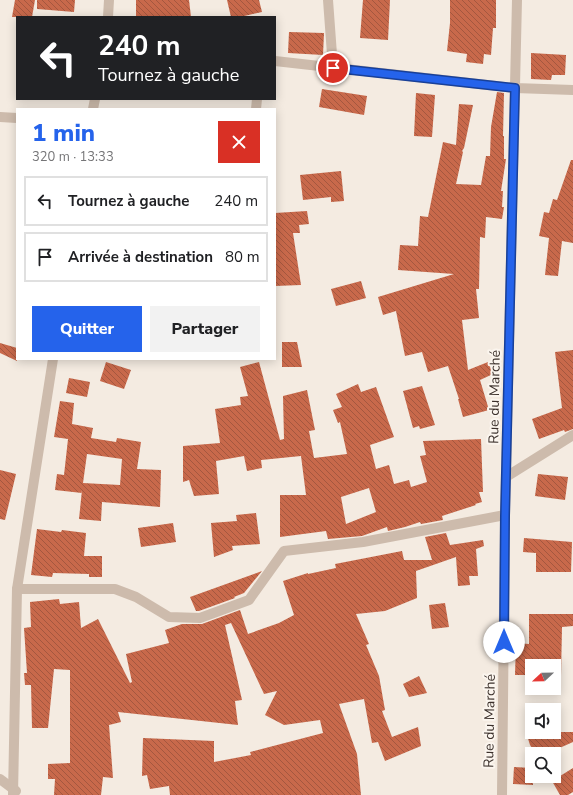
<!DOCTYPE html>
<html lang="fr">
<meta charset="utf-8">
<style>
body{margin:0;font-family:"Nunito Sans",sans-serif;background:#f2f2f2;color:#202124;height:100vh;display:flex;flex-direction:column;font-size:15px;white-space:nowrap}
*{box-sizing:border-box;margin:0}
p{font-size:13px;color:#757577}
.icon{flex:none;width:22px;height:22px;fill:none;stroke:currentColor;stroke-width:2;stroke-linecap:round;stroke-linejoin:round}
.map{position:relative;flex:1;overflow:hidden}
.sheet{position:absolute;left:16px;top:108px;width:260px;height:252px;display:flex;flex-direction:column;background:#fff;border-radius:0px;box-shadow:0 2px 10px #0003}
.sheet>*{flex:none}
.guide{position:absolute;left:16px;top:16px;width:260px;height:84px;border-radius:0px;box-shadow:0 2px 10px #0003;background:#202124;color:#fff;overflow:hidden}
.needle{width:26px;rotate:248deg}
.fabs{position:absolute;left:525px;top:659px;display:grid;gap:8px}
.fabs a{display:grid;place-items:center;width:36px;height:36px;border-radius:0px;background:#fff;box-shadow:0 2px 10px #0003;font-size:20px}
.pin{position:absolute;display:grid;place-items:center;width:34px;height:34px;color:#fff;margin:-17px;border:2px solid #fff;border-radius:50%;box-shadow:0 1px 4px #0007}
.me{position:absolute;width:44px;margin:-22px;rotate:0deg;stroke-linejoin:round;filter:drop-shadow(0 0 3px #0008)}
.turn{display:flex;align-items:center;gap:14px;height:84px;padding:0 16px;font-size:18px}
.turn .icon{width:52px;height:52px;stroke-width:2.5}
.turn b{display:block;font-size:28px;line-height:34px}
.round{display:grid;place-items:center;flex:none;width:42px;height:42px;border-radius:0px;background:#f2f2f2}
.headline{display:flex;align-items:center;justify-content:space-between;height:68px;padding:0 16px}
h1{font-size:24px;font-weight:800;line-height:30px;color:#2563eb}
.cta{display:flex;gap:8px;margin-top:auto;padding:8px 16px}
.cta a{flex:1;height:46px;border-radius:0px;background:#2563eb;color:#fff;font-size:16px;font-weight:800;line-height:46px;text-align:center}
.cta a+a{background:#f2f2f2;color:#202124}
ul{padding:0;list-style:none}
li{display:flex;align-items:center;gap:12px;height:50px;margin:0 8px 6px;padding:0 8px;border:2px solid #e0e0e0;border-radius:0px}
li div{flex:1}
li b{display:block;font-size:15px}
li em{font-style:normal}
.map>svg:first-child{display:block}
.building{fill:url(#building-back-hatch);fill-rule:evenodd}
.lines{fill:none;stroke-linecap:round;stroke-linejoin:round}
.minor{stroke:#cdbbac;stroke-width:10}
.route-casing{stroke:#184099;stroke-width:10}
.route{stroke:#2563eb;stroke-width:7}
.labels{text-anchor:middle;stroke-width:4;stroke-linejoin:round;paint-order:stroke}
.street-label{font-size:14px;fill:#3b302b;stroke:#fbf5ee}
</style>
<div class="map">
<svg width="573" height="795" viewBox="0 0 573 795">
<defs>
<pattern id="building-back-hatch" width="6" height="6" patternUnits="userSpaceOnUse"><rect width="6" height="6" fill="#c8694b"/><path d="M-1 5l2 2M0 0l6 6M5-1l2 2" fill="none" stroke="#a4573f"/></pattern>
</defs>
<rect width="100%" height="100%" fill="#f4ebe1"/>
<g class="building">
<path d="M 15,0 L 35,0 L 32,17 L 12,17 Z"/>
<path d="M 37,0 L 75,0 L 74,12 L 37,9 Z"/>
<path d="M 136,0 L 189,0 L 191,17 L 136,17 Z"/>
<path d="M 227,0 L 259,0 L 262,12 L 240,17 L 231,17 Z"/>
<path d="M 363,0 L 390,0 L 388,40 L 360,38 Z"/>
<path d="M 450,0 L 496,0 L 496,28 L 493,28 L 491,55 L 484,54 L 483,64 L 466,62 L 467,54 L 447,51 L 450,23 Z"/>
<path d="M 289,32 L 324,33 L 323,55 L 288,53 Z"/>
<path d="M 531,53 L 566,55 L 565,75 L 552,75 L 551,80 L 531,79 Z"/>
<path d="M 322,89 L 367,96 L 364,115 L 319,107 Z"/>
<path d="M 497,92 L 504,93 L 503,136 L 504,136 L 504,159 L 506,159 L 501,191 L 503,191 L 502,207 L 504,207 L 502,219 L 486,217 L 485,238 L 480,237 L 479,289 L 476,289 L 479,318 L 462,320 L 468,370 L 488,362 L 493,374 L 480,380 L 489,410 L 463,417 L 458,399 L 459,399 L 448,366 L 428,372 L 422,352 L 405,356 L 396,311 L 383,315 L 378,297 L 454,274 L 398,270 L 400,245 L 418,246 L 420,216 L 428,217 L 443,142 L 456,145 L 459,104 L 473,105 L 464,148 L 462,151 L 463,152 L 456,184 L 481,185 L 486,156 L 490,156 L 491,127 Z"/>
<path d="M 416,93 L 435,95 L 432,137 L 414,136 Z"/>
<path d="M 571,160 L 573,160 L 573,243 L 562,241 L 558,276 L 545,275 L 549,238 L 539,236 L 544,212 L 549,213 L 553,199 L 557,200 Z"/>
<path d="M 341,171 L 344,201 L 331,202 L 331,197 L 303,200 L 300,175 Z"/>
<path d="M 307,211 L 309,224 L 299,225 L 300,233 L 293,233 L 301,285 L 275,286 L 275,213 Z"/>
<path d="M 361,281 L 366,298 L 336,306 L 331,289 Z"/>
<path d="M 282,342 L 297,342 L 302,367 L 282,367 Z"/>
<path d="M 0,343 L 17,348 L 17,361 L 0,353 Z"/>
<path d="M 573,350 L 573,429 L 565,432 L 564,430 L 539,439 L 532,419 L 562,408 L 555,352 Z"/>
<path d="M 106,362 L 131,370 L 124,389 L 100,381 Z"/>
<path d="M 259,362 L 280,440 L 284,439 L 283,396 L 307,390 L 315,430 L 309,431 L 314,458 L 347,454 L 340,422 L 338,423 L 333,410 L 342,407 L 336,394 L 358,384 L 361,392 L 376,387 L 394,437 L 370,445 L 376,469 L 389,465 L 394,484 L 409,480 L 411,487 L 427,482 L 420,456 L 426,455 L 423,441 L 481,439 L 483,492 L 479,492 L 482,502 L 475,504 L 476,505 L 442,516 L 443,520 L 421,524 L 420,522 L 405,527 L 388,531 L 387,527 L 362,536 L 328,539 L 326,531 L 280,537 L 280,495 L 306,495 L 301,456 L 261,460 L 262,468 L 247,471 L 244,456 L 216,461 L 219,494 L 194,496 L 189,480 L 183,482 L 183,446 L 220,443 L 215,409 L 241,405 L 240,397 L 248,396 L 240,367 ZM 369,488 L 376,512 L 346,524 L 341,497 Z"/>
<path d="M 69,378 L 90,382 L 87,397 L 66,393 Z"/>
<path d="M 422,386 L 435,425 L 420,429 L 419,426 L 413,428 L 403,391 Z"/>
<path d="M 60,401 L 74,403 L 72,424 L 93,428 L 91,438 L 116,442 L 117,438 L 141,442 L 137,469 L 161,470 L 160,507 L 102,502 L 101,521 L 79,519 L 82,490 L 82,493 L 55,490 L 57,474 L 64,475 L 68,439 L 54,437 ZM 87,454 L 122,459 L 120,485 L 83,483 Z"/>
<path d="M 0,470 L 16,474 L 5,520 L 0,519 Z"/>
<path d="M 538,474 L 568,477 L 565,500 L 535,496 Z"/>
<path d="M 256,513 L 260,544 L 232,546 L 233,550 L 214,557 L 211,523 L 237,521 L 236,515 Z"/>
<path d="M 173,523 L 176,542 L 141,547 L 138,528 Z"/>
<path d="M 37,529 L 61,532 L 62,530 L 86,533 L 84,556 L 102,556 L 102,577 L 89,577 L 89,574 L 53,573 L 52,577 L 31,575 Z"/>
<path d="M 446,533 L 450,545 L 483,540 L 484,546 L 476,549 L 478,576 L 469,576 L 470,585 L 458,586 L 456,557 L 416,571 L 417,598 L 385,611 L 356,614 L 369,644 L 366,645 L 379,676 L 385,710 L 382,711 L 392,737 L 418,727 L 421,746 L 385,761 L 378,742 L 372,743 L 364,699 L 339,704 L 357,754 L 361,795 L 170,795 L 169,786 L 150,789 L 147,775 L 142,776 L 143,738 L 214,741 L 214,762 L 251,755 L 250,752 L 323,733 L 320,720 L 284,725 L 265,715 L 277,691 L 264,694 L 231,623 L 225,625 L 242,700 L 235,701 L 238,725 L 118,712 L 121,722 L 109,725 L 113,778 L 103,777 L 101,795 L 54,795 L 55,779 L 48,779 L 48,764 L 70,763 L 70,670 L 54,669 L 48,728 L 32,728 L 31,685 L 25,685 L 24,673 L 27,673 L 24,628 L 31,627 L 30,602 L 59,599 L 60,604 L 79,602 L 81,628 L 98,619 L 130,683 L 132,682 L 126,654 L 169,643 L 165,630 L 182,624 L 202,624 L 240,610 L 248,634 L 279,623 L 294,615 L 283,581 L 308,573 L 308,574 L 336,568 L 335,564 L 402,551 L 404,560 L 432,560 L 425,537 Z"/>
<path d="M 524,538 L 572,542 L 571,572 L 536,572 L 536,553 L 523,552 Z"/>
<path d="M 262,571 L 244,593 L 234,597 L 235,598 L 199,611 L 196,611 L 190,597 Z"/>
<path d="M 445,603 L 449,627 L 432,629 L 429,605 Z"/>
<path d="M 529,614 L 573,614 L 573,626 L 562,627 L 561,676 L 554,676 L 554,666 L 532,666 L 532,675 L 515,675 L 516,643 L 529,644 Z"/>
<path d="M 419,676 L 427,693 L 409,697 L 403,684 Z"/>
<path d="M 526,732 L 573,732 L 573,742 L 546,754 L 536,754 L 530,745 Z"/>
<path d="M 514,767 L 532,768 L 533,785 L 513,784 Z"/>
<path d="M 573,768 L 573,792 L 568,795 L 560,795 L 552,781 Z"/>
</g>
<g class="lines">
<g class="minor">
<path d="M 328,0 L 333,68"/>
<path d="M 108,17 L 109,0"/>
<path d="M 275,61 L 515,88 L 573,90"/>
<path d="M 93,109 L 95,99"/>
<path d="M 256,109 L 257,99"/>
<path d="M 0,117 L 17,118"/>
<path d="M 506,477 L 573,435"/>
<path d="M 17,589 L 115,589 L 136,597 L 169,617 L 200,618 L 249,600 L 284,551 L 363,542 L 505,515"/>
<path d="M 0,779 L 16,791"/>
<path d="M 13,795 L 17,589 L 53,359"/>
<path d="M 502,795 L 505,515 L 517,0"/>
</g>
</g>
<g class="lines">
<defs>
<path id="route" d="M 333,68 L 515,88 L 505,516 L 504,642"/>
</defs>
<use href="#route" class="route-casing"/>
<use href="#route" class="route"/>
</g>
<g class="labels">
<g class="street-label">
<text transform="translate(494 397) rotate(-89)" y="5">Rue du Marché</text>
<text transform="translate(489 721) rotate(-89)" y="5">Rue du Marché</text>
</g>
</g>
</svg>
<div class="fabs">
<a><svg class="needle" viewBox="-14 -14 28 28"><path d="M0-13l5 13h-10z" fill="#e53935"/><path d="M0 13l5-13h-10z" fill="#757577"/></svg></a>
<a><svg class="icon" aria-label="sound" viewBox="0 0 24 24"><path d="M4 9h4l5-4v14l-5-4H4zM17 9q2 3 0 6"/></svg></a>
<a><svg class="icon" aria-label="search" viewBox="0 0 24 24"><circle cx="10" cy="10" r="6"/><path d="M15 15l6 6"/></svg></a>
</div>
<div class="pin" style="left:333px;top:68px;background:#d93025"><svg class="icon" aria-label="arrive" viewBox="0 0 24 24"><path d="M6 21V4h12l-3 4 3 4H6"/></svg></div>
<svg class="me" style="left:504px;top:642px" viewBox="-20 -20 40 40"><circle r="19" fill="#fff"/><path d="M0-13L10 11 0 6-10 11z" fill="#2563eb"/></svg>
<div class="guide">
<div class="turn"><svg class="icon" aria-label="left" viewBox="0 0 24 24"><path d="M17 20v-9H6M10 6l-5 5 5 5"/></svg><div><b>240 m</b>Tournez à gauche</div></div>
</div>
<section class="sheet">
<div class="headline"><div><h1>1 min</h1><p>320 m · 13:33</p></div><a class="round" style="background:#d93025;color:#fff"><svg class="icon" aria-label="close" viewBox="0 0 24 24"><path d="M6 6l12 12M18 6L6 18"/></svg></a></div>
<ul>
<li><svg class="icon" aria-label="left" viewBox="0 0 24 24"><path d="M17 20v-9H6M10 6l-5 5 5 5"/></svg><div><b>Tournez à gauche</b></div><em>240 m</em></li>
<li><svg class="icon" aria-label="arrive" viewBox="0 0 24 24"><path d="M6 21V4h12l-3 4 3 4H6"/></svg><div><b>Arrivée à destination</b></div><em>80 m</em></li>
</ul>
<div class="cta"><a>Quitter</a><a>Partager</a></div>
</section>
</div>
